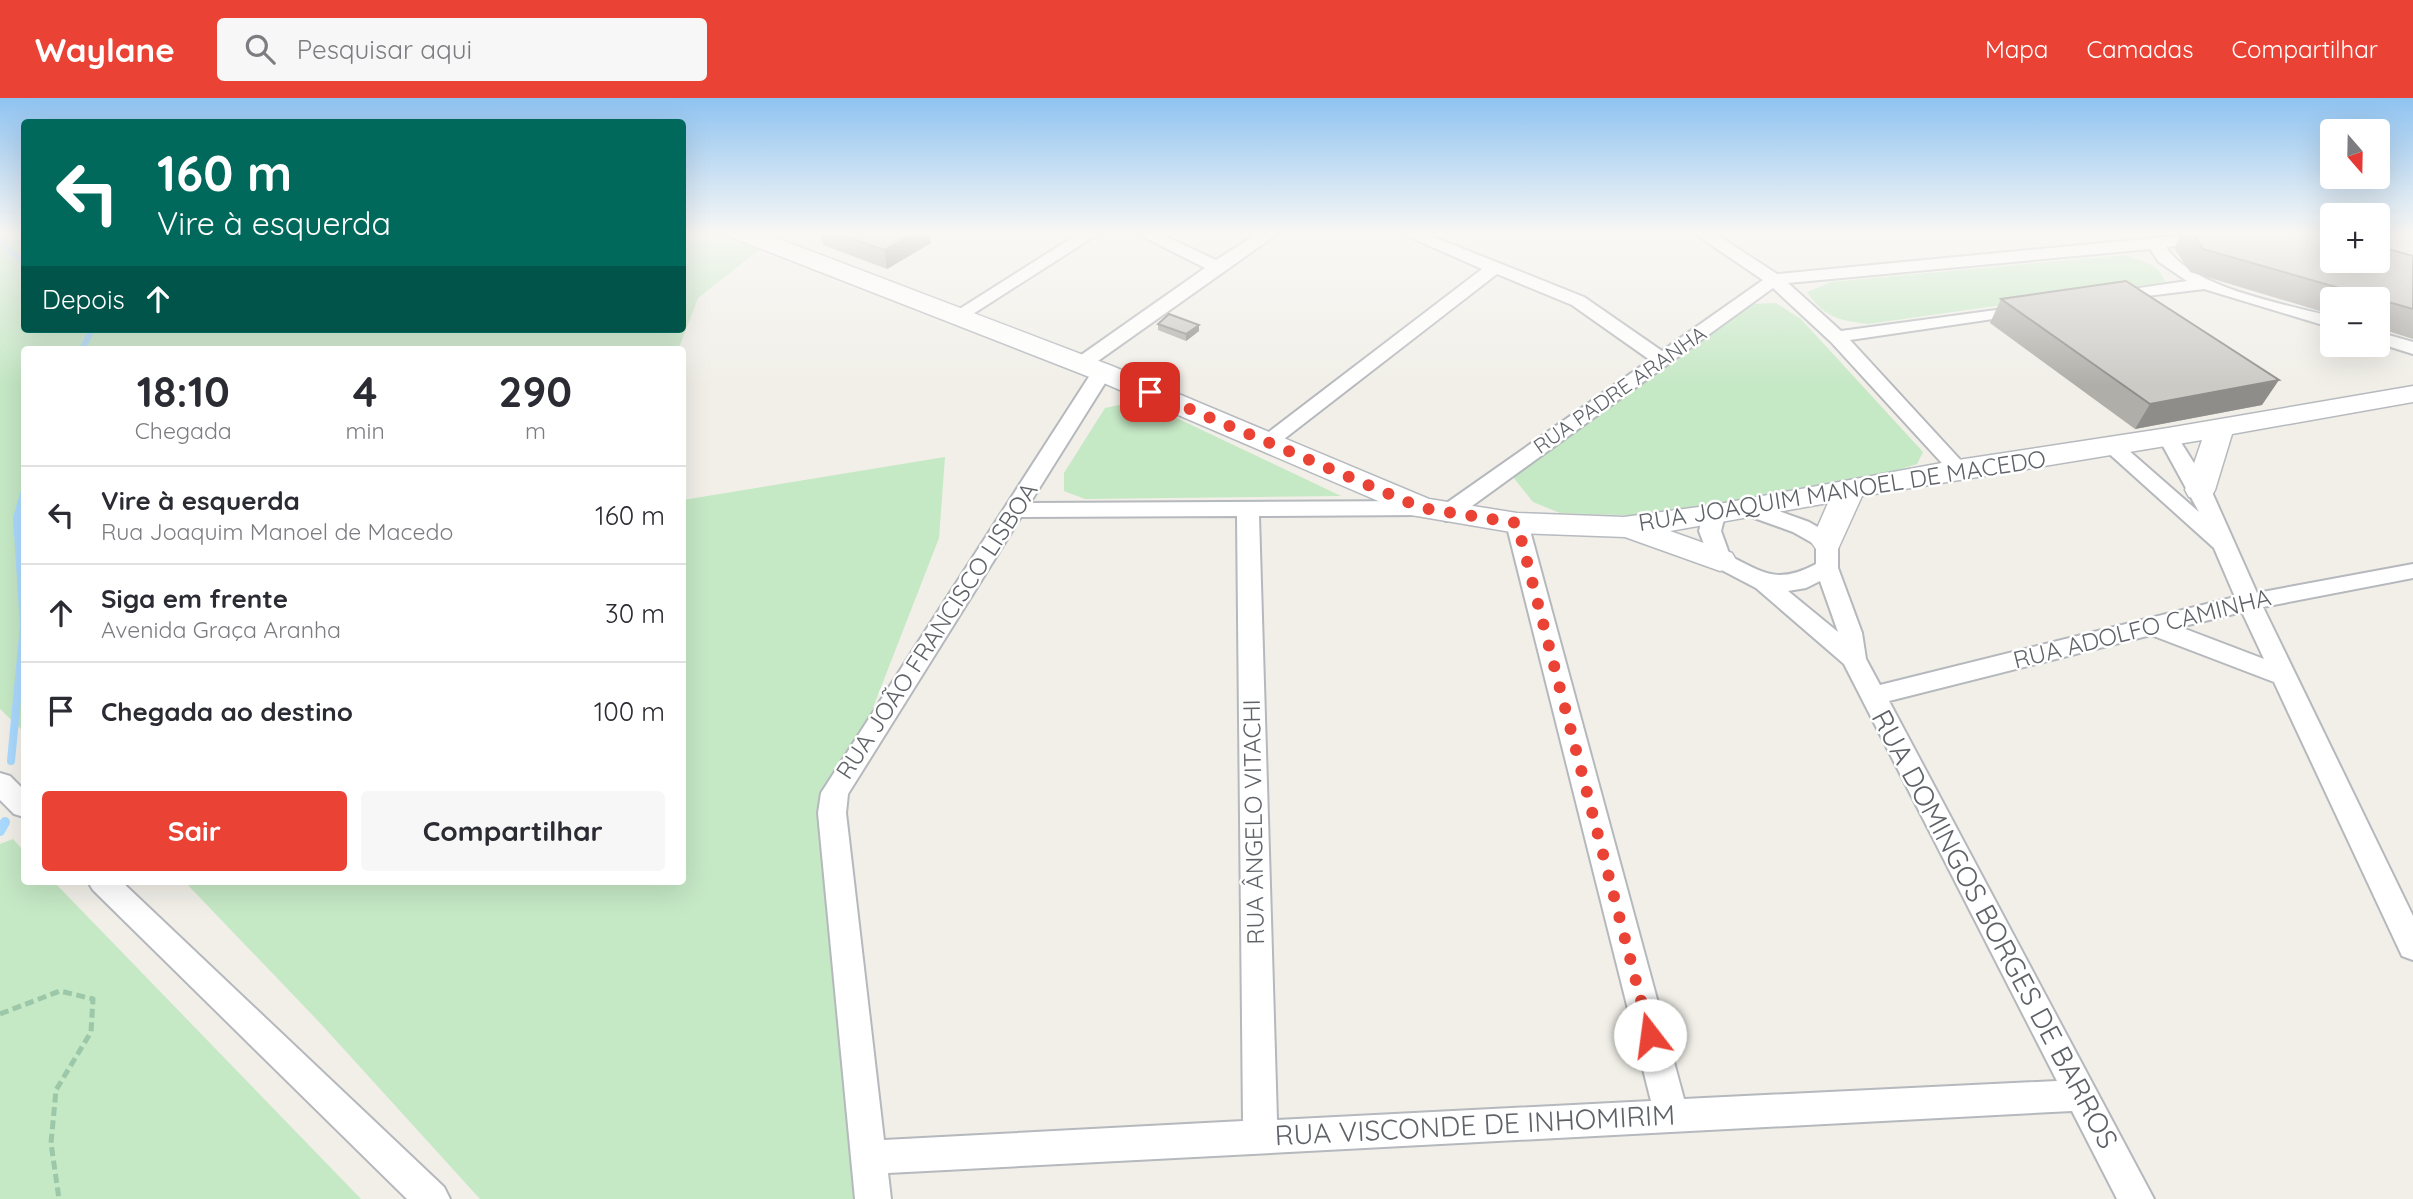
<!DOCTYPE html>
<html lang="pt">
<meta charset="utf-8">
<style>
body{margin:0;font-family:Quicksand,sans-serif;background:#f7f7f7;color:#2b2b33;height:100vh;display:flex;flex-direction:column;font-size:26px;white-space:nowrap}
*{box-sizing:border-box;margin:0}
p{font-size:23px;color:#7c7c81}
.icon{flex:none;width:38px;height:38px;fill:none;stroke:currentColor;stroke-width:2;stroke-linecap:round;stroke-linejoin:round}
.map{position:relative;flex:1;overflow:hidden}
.details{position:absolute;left:21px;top:248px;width:665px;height:539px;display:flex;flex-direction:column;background:#fff;border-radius:7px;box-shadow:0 7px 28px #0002}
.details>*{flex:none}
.top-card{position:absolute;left:21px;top:21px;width:665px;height:214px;border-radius:7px;box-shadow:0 7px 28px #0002;background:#00695c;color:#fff;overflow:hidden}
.needle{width:46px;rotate:160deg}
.fabs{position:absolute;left:2320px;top:21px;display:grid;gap:14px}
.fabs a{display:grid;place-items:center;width:70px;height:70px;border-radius:7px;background:#fff;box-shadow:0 7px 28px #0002;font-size:35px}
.pin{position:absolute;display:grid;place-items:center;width:60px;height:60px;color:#fff;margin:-30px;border-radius:14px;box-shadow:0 4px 10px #0006}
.me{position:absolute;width:77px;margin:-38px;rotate:345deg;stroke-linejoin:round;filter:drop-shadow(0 0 5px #0008)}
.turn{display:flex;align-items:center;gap:24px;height:147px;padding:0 21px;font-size:32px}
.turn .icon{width:91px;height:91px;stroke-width:2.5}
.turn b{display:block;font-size:49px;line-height:60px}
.then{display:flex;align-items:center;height:66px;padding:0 21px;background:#0003;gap:14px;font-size:26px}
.eta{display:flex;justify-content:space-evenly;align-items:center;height:119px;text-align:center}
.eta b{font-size:42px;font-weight:800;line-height:49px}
.cta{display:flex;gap:14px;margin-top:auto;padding:14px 21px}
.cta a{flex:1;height:80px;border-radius:7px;background:#ea4335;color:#fff;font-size:28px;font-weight:800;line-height:80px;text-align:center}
.cta a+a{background:#f7f7f7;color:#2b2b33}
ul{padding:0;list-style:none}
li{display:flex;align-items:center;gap:21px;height:98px;padding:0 21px;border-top:2px solid #e1e1e2}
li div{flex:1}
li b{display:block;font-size:26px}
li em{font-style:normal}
header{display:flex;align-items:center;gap:42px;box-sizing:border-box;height:98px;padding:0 35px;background:#ea4335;color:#fff}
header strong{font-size:33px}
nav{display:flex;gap:38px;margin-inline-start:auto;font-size:24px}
.search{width:490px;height:63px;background:#f7f7f7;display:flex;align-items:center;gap:18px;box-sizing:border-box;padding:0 24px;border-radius:7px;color:#7c7c81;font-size:26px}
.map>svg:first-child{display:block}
.green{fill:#c5e8c5}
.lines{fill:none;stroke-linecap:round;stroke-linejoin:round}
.stream-far2{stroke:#aadaff;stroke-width:6}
.stream-far1{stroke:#aadaff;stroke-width:8}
.stream{stroke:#aadaff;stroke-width:10}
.street-casing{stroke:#b5b8bc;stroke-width:4}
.secondary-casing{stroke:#b6babf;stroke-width:3}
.path{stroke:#9cc7a9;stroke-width:5;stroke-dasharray:9 4.5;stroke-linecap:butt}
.street{fill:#fff;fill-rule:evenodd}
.secondary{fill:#fff;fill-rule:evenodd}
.wall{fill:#afaea9}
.shaded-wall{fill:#8f8d8a}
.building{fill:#cccac5;stroke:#8f8d8a;stroke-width:2}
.route{stroke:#ea4335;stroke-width:12;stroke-dasharray:0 21.6}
.labels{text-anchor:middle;stroke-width:5;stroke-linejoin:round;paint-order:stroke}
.far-street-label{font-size:21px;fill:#5f6368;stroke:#fff}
.street-label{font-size:24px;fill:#5f6368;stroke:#fff}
.near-street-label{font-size:28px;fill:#5f6368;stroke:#fff}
</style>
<header>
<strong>Waylane</strong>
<div class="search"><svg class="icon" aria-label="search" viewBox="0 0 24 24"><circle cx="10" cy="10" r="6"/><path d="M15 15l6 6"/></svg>Pesquisar aqui</div>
<nav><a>Mapa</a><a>Camadas</a><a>Compartilhar</a></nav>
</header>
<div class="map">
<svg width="2413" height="1101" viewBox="0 0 2413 1101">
<rect width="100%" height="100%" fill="#f1efe8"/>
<g class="green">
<path d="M 0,134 L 24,134 L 24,231 L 682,231 L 683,134 L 711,134 L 759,152 L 698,200 L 678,252 L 24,252 L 24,634 L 0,611 Z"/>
<path d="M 2125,157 C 2142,163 2160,166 2165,184 L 1868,226 C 1838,222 1825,220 1807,194 L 1831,184 Z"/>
<path d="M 1776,205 L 1801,221 L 1923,354 L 1917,366 L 1889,375 L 1647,418 L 1560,415 L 1533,404 L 1513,379 L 1752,206 Z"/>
<path d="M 1128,305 L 1166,315 L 1341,398 L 1085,401 L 1064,393 L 1064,375 L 1105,310 Z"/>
<path d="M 945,359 L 939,440 L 832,715 L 873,1101 L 480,1101 L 321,926 L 185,784 L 682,784 L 683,402 Z"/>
<path d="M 13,741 L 24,753 L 24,784 L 54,784 L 361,1101 L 0,1101 L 0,746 Z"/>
</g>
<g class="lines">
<g class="stream-far2">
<path d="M 0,143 L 24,165"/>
<path d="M 82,252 L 92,231"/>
</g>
<path class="stream-far1" d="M 11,663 L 24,528 L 17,420 L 24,396"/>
<path class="stream" d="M 0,733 L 5,724"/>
<defs>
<g id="street">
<path d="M 1081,134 L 1101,134 L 965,221 L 959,222 L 950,217 Z"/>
<path d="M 1134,134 L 1156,134 L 1216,162 L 1260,134 L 1280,134 L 1088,270 L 1074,270 L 1072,266 L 1074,262 L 1205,170 Z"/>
<path d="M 1398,134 L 1421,134 L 1584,199 L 1662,253 L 1763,182 L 1692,134 L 1713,134 L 1777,176 L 2209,135 L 2217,140 L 2215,144 L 2166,149 C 2193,191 2286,206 2333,219 L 2333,230 L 2204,191 L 2106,203 L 2103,199 L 2106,195 L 2112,194 L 2187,183 L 2159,164 L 2150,151 L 1788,185 L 1841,233 L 2033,207 L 2036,211 L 2027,216 L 1850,242 L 1965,367 L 1969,371 L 1965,375 L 1951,375 L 1831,244 L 1773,190 L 1454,421 L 1446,423 L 1435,416 L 1438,411 L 1650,262 L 1572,207 L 1497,176 L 1275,348 L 1261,348 L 1258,344 L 1261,340 L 1482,171 Z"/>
<path d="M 2378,234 L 2413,244 L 2413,256 L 2378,245 Z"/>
<path d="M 1102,268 L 1112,274 L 1030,405 L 1422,403 L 1433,410 L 1422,417 L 1259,418 L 1277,1022 L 1651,1003 L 1506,425 L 1517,418 L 1528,425 L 1684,1001 L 2057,983 L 1844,566 L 1756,490 L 1712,467 L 1699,433 L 1703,417 L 1714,410 L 1725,417 L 1721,433 L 1730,458 C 1765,476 1778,486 1816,466 L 1816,447 L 1793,434 L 1743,416 L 1740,411 L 1743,406 L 1759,406 L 1809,424 L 1835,439 L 1838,444 L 1838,470 L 1862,535 L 1866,561 L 1880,587 L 2235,499 L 2214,450 L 2105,352 L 2102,348 L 2112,342 L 2119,344 L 2199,414 L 2158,339 L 2161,335 L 2175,335 L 2211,392 L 2257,495 L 2413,466 L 2413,480 L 2263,509 L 2413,818 L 2413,862 L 2402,858 L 2274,584 L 2151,537 L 1889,603 L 2154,1101 L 2117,1101 L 2072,1013 L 888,1075 L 891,1101 L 855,1101 L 818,715 L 821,695 L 1092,274 ZM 1237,418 L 1243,1023 L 884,1042 L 846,715 L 848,696 L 1021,419 ZM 1820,483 L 1838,534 L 1788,493 L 1806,490 ZM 2242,514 L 2264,561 L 2180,529 Z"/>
<path d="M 0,675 L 10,678 L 24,692 L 24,719 L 14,716 L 0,702 Z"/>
<path d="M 88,784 L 122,784 L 444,1089 L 450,1101 L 407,1101 L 93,792 Z"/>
</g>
<path id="secondary" d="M 727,134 L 761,134 L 1112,268 L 1429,401 L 1517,415 L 1624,419 L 1714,407 L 1958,362 L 2168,330 L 2413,288 L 2413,304 L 2232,336 L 2215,392 L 2211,399 L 2200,401 L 2189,399 L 2185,392 L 2202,342 L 1862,398 L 1838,451 L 1827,454 L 1816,451 L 1811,444 L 1828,405 L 1670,433 L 1732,455 L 1736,462 L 1732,469 L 1720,473 L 1625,439 L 1517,435 L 1411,417 L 1092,280 L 731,139 Z"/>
</defs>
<use href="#street" class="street-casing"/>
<use href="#secondary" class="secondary-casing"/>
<path class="path" d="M 0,916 L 60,893 L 93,901 L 91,934 L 56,992 L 51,1045 L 59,1101"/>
<use href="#street" class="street"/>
<use href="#secondary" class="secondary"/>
</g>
<g class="wall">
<path d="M 821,134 L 930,134 L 931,145 L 887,171 L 823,147 Z"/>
<path d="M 2182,134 L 2329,134 L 2413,158 L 2413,241 L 2378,230 L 2378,201 L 2333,201 L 2333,217 L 2190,174 L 2174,150 Z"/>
<path d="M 2001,201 L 2262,307 L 2135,331 L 1990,225 Z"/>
<path d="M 1158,226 L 1199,233 L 1186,243 L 1158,232 Z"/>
</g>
<g class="shaded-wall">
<path d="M 916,134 L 930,134 L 931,145 L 887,171 L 884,152 Z"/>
<path d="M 1199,227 L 1199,233 L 1186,243 L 1186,236 Z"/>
<path d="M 2279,282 L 2262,307 L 2135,331 L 2150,306 Z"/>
</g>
<g class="building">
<path d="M 834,134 L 916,134 L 884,152 Z"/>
<path d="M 2192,134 L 2329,134 L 2333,135 L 2333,163 L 2378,163 L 2378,148 L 2413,158 L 2413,211 L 2203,151 Z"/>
<path d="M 2126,183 L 2279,282 L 2150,306 L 2001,201 Z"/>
<path d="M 1169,216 L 1199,227 L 1186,236 L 1158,226 Z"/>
</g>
<linearGradient id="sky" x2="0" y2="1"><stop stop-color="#8fc3f1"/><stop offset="0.47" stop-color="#f9f8f5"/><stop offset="1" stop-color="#f9f8f5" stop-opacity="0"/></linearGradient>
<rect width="2413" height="288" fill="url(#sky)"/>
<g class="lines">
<path class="route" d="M 1150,294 L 1422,410 L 1517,425 L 1650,937"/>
</g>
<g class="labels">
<g class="far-street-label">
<text transform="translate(1620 292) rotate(-35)" y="7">RUA PADRE ARANHA</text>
</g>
<g class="street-label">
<text transform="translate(1842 393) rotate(-9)" y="8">RUA JOAQUIM MANOEL DE MACEDO</text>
<text transform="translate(2142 531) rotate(-14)" y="8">RUA ADOLFO CAMINHA</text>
<text transform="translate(937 533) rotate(-57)" y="8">RUA JOÃO FRANCISCO LISBOA</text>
<text transform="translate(1254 724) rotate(-91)" y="8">RUA ÂNGELO VITACHI</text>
</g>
<g class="near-street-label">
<text transform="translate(1995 831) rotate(62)" y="10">RUA DOMINGOS BORGES DE BARROS</text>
<text transform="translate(1475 1027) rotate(-3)" y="10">RUA VISCONDE DE INHOMIRIM</text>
</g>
</g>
</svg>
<div class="fabs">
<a><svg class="needle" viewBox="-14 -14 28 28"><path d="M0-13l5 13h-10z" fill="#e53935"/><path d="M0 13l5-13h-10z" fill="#7c7c81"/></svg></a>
<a>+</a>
<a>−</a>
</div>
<div class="pin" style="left:1150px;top:294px;background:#d93025"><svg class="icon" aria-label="arrive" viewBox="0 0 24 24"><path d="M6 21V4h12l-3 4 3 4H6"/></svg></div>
<svg class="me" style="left:1650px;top:937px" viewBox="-20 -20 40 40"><circle r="19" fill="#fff"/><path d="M0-13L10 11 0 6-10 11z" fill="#ea4335"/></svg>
<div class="top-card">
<div class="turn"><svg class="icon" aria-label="left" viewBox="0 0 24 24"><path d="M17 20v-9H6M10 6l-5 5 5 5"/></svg><div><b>160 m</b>Vire à esquerda</div></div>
<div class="then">Depois<svg class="icon" aria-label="ahead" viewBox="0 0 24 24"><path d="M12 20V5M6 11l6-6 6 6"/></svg></div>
</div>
<section class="details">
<div class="eta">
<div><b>18:10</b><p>Chegada</p></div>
<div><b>4</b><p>min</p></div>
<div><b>290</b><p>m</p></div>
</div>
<ul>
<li><svg class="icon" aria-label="left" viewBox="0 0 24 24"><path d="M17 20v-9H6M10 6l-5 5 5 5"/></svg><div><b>Vire à esquerda</b><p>Rua Joaquim Manoel de Macedo</p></div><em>160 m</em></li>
<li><svg class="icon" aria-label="ahead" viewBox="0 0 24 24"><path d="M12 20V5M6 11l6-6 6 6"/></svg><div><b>Siga em frente</b><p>Avenida Graça Aranha</p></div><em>30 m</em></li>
<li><svg class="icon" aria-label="arrive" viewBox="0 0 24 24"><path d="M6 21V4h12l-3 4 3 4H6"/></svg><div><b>Chegada ao destino</b></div><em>100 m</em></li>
</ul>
<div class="cta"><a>Sair</a><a>Compartilhar</a></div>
</section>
</div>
